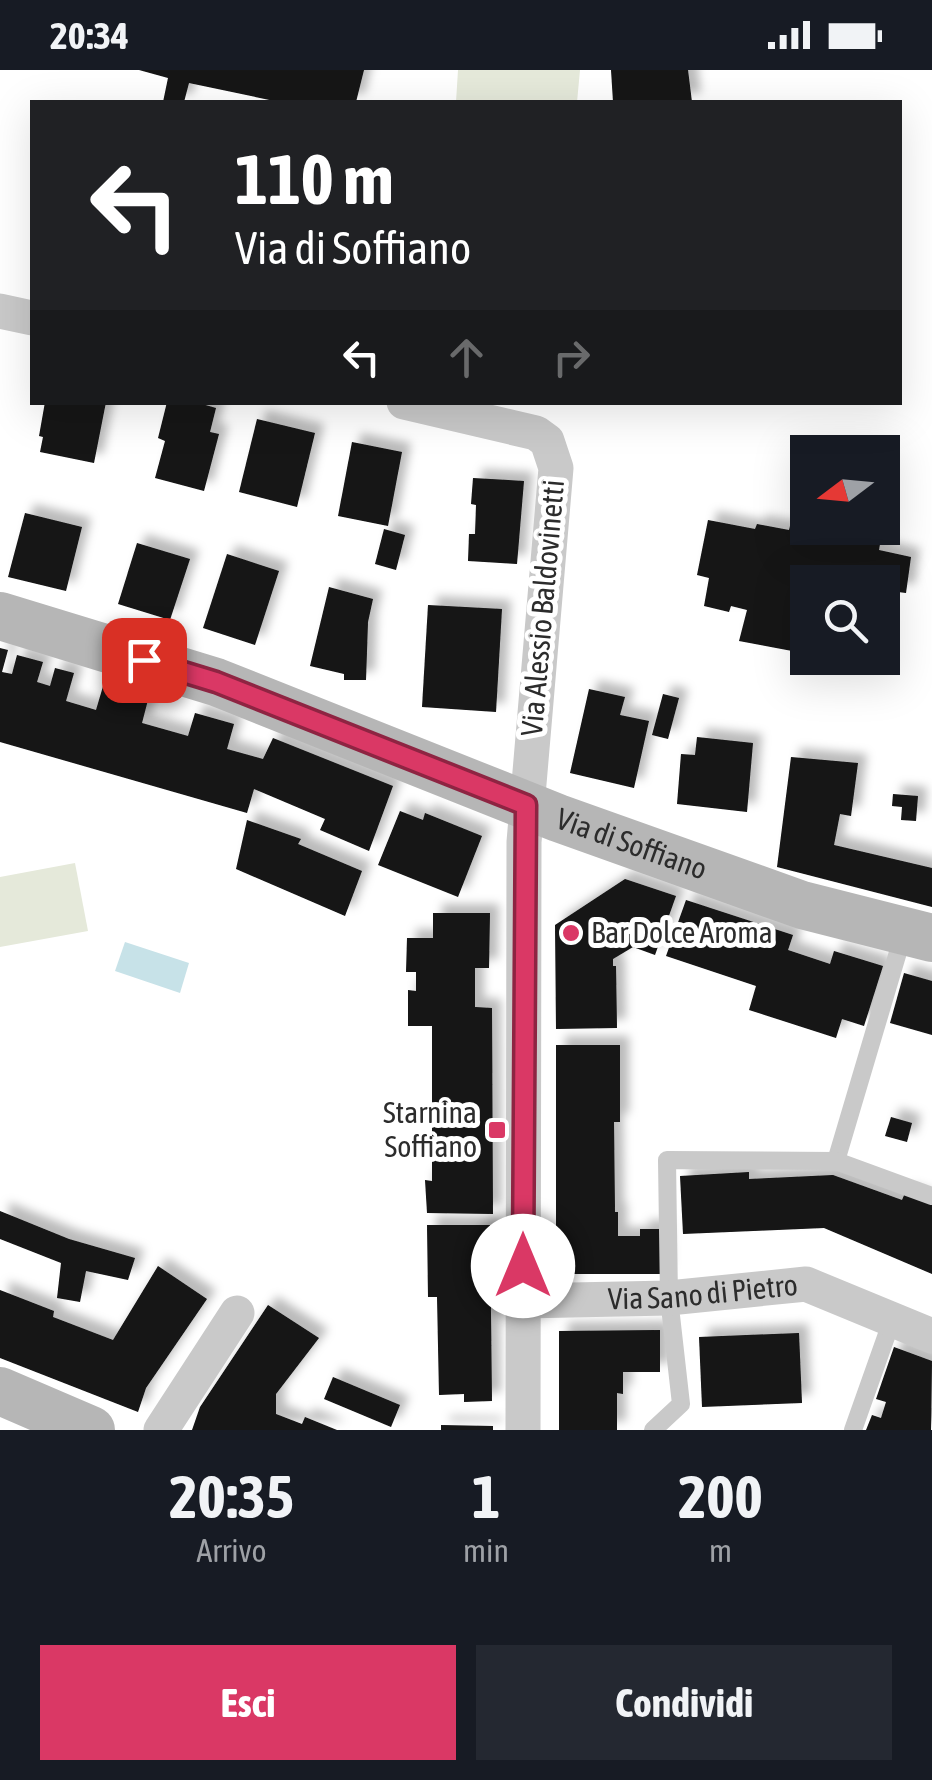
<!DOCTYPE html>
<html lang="it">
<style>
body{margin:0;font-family:"Asap Condensed",sans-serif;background:#242831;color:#f1f3f6;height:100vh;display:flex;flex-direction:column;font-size:38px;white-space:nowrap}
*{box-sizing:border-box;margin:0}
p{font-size:32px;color:#9ea1a6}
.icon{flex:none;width:55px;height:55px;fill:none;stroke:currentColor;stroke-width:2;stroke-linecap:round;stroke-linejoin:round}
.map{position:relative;height:1360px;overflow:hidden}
.drawer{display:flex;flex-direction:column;background:#171b24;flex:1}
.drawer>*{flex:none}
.top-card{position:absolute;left:30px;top:30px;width:872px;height:305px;border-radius:0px;box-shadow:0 10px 40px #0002;background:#202124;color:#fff;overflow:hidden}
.needle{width:65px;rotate:254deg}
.controls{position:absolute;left:790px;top:365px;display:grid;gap:20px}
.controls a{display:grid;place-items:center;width:110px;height:110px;border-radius:0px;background:#171b24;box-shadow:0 10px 40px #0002;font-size:50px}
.pin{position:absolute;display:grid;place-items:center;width:85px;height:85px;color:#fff;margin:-42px;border-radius:20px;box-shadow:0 5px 15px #0006}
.me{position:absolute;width:110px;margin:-55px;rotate:0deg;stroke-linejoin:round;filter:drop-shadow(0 0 8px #0008)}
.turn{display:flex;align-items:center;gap:35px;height:210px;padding:0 40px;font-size:45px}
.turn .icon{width:130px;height:130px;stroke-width:2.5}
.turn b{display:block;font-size:70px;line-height:85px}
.lanes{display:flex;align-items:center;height:95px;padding:0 40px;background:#0003;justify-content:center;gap:50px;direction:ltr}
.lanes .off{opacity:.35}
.eta{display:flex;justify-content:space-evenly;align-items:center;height:170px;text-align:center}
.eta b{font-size:60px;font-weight:700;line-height:70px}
.cta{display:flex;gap:20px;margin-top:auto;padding:20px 40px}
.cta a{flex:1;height:115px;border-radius:0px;background:#da3865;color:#fff;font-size:40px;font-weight:700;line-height:115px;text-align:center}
.cta a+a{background:#242831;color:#f1f3f6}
.status{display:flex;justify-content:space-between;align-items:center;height:70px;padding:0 50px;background:#171b24;direction:ltr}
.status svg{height:28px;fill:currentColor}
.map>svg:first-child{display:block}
.green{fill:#e5e9da}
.water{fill:#c7e2e8}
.building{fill:#131313;filter:url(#shadow)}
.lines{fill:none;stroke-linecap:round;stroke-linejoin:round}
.lane{stroke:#c9c9c9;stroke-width:18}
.street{stroke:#c9c9c9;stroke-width:35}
.secondary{stroke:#b6b6b6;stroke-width:48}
.route-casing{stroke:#8e2442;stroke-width:25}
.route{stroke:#da3865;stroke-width:18}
.poi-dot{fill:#da3865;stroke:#fff;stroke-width:4}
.labels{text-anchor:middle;stroke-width:10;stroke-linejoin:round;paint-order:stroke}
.street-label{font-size:30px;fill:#2c2c2c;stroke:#fff}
.poi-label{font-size:30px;fill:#2c2c2c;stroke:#fff;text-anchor:start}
</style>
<div class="status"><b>20:34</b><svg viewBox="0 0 49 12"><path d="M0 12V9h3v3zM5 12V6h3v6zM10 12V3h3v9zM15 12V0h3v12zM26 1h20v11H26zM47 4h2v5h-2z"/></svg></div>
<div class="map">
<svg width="932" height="1360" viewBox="0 0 932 1360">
<defs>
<filter id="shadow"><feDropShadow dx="9" dy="-9" stdDeviation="5" flood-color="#0004"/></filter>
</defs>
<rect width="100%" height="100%" fill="#fff"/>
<g class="green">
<path d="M 458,0 L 580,0 L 577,32 L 456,32 Z"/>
<path d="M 75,793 L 88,861 L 0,877 L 0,807 Z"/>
</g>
<path class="water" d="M 125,872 L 189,893 L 180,923 L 115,901 Z"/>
<g class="building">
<path d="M 139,0 L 364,0 L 356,32 L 279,32 L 189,13 L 184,32 L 163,32 L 168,8 Z"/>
<path d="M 611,0 L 688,0 L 692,32 L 613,32 Z"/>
<path d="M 45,332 L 106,332 L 94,393 L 40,382 L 43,367 L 39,366 Z"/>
<path d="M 167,332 L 195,332 L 216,338 L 210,362 L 219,364 L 204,421 L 155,408 L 165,371 L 158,368 Z"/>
<path d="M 257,349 L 315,363 L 297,437 L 239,422 Z"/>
<path d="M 352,372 L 402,382 L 388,456 L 338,446 Z"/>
<path d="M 473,408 L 524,411 L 517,494 L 468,491 L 469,464 L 475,464 L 476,435 L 471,434 Z"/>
<path d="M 25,443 L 82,457 L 66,521 L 8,507 Z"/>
<path d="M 708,450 L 755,459 L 757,454 L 789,460 L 791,452 L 808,455 L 808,458 L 820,458 L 881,468 L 879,480 L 911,487 L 906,523 L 882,520 L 882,512 L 808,512 L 805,527 L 808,528 L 808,584 L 739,571 L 747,540 L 731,536 L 729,542 L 704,536 L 709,508 L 697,505 Z"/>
<path d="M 384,459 L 405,465 L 396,500 L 375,494 Z"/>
<path d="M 137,473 L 190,489 L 170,550 L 118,534 Z"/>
<path d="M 227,484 L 279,501 L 255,575 L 203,558 Z"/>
<path d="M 329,517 L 373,529 L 368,552 L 366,610 L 344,610 L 344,604 L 310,596 Z"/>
<path d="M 428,535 L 502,539 L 496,642 L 422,637 Z"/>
<path d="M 0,578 L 8,580 L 2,602 L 12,604 L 17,585 L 43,592 L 37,612 L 50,616 L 55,598 L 74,603 L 66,631 L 96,640 L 104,613 L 149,626 L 142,653 L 188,666 L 195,643 L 234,654 L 227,679 L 263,689 L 273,668 L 393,716 L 369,781 L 320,760 L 325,749 L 254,719 L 247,743 L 0,672 Z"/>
<path d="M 589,619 L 625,627 L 620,645 L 649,651 L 634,718 L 570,703 Z"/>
<path d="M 663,624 L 679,628 L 668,669 L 652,665 Z"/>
<path d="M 697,667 L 753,673 L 747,742 L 677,734 L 681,684 L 695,685 Z"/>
<path d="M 791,687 L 858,693 L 851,746 L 840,744 L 834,775 L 932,798 L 932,837 L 777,797 Z"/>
<path d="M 893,724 L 918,726 L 916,751 L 901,750 L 902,737 L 892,736 Z"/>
<path d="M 400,741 L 423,750 L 425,743 L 482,766 L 458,827 L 378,795 Z"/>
<path d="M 247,750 L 301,769 L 298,774 L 362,801 L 345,846 L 236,799 Z"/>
<path d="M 625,809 L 676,826 L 655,885 L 633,877 L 613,889 L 613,896 L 616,896 L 617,958 L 556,959 L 555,855 Z"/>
<path d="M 686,830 L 793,865 L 788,880 L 830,894 L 834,881 L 883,896 L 864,956 L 842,949 L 836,968 L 749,940 L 756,916 L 666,886 Z"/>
<path d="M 433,843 L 490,843 L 489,898 L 475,898 L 475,937 L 492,938 L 493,1144 L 427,1143 L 425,1110 L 432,1111 L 432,956 L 408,956 L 408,920 L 416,921 L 416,902 L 406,902 L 407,868 L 433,868 Z"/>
<path d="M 904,903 L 932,911 L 932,965 L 890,953 Z"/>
<path d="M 556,975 L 620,975 L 620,1052 L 614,1052 L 615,1142 L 618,1142 L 618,1166 L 640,1166 L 640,1159 L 662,1159 L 663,1204 L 556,1204 Z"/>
<path d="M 891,1047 L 912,1053 L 907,1072 L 885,1066 Z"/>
<path d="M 749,1102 L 749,1109 L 833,1105 L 902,1130 L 905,1123 L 932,1133 L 932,1204 L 824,1158 L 683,1164 L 680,1106 Z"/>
<path d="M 0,1141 L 69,1169 L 135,1188 L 128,1210 L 86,1201 L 80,1232 L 57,1228 L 61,1193 L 0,1169 Z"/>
<path d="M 427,1155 L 490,1155 L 492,1331 L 464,1332 L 464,1324 L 439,1325 L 437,1227 L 428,1227 Z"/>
<path d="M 158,1196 L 207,1229 L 146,1318 L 138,1342 L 0,1288 L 0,1220 L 54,1241 L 53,1247 L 113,1270 Z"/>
<path d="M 268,1235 L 319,1268 L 276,1324 L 276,1344 L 302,1354 L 305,1347 L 337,1360 L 192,1360 L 200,1337 Z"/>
<path d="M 660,1260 L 660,1302 L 623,1302 L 623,1324 L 617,1323 L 617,1360 L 559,1360 L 559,1261 Z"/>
<path d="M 799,1263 L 802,1333 L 702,1337 L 699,1267 Z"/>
<path d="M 894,1277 L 932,1291 L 931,1360 L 866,1360 L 872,1345 L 881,1348 L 886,1332 L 876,1329 Z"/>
<path d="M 333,1307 L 400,1335 L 391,1357 L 324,1329 Z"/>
<path d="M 441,1355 L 493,1356 L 493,1360 L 441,1360 Z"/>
</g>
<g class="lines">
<g class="lane">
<path d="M 836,1091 L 904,862"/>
<path d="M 653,1360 L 681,1334 L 669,1228 L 667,1090 L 836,1091 L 932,1126"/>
<path d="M 853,1360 L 892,1250"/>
</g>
<g class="street">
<path d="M 0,241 L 32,248"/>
<path d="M 404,332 L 536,363 L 547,371 L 556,398 L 524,772 L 523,1360"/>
<path id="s1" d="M 523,1231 L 669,1228 L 806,1214 L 932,1266"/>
<path d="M 161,1360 L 237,1243"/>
</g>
<g class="secondary">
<path id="s2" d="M 0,546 L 216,612 L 558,748 L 802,835 L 932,868"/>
<path d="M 0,1321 L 91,1360"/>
</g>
</g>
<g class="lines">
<defs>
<path id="route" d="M 144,590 L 216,612 L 526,735 L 523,1196"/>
</defs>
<use href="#route" class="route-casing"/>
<use href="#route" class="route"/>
</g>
<g class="poi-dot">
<circle cx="571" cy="863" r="10"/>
<rect x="487" y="1050" width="20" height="20" rx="5"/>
</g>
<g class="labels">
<g class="street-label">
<text transform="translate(543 538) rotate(-85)" y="10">Via Alessio Baldovinetti</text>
<text dy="10" stroke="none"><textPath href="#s2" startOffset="672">Via di Soffiano</textPath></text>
<text dy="10" stroke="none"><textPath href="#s1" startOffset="180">Via Sano di Pietro</textPath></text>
</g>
<g class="poi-label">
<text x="591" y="873">Bar Dolce Aroma</text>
<text x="477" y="1053" text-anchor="end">Starnina<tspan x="477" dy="34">Soffiano</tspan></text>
</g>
</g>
</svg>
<div class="controls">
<a><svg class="needle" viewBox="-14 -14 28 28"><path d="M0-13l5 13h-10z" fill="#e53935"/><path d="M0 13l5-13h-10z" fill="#9ea1a6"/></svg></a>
<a><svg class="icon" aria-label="search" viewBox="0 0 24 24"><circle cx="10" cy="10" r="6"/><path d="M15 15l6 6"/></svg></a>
</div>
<div class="pin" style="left:144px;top:590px;background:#d93025"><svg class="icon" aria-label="arrive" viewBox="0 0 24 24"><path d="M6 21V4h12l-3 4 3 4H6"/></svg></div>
<svg class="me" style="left:523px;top:1196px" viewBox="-20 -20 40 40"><circle r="19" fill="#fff"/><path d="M0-13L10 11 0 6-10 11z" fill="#da3865"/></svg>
<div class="top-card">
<div class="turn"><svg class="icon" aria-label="left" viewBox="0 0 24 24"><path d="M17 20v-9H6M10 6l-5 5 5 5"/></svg><div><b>110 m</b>Via di Soffiano</div></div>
<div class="lanes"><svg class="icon" aria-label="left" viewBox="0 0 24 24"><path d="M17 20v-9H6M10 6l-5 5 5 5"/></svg><svg class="icon off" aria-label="ahead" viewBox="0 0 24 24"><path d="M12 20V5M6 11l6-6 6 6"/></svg><svg class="icon off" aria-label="right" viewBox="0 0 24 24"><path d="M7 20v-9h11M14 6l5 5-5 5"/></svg></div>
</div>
</div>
<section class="drawer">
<div class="eta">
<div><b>20:35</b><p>Arrivo</p></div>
<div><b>1</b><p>min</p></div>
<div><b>200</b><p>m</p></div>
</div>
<div class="cta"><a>Esci</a><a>Condividi</a></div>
</section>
